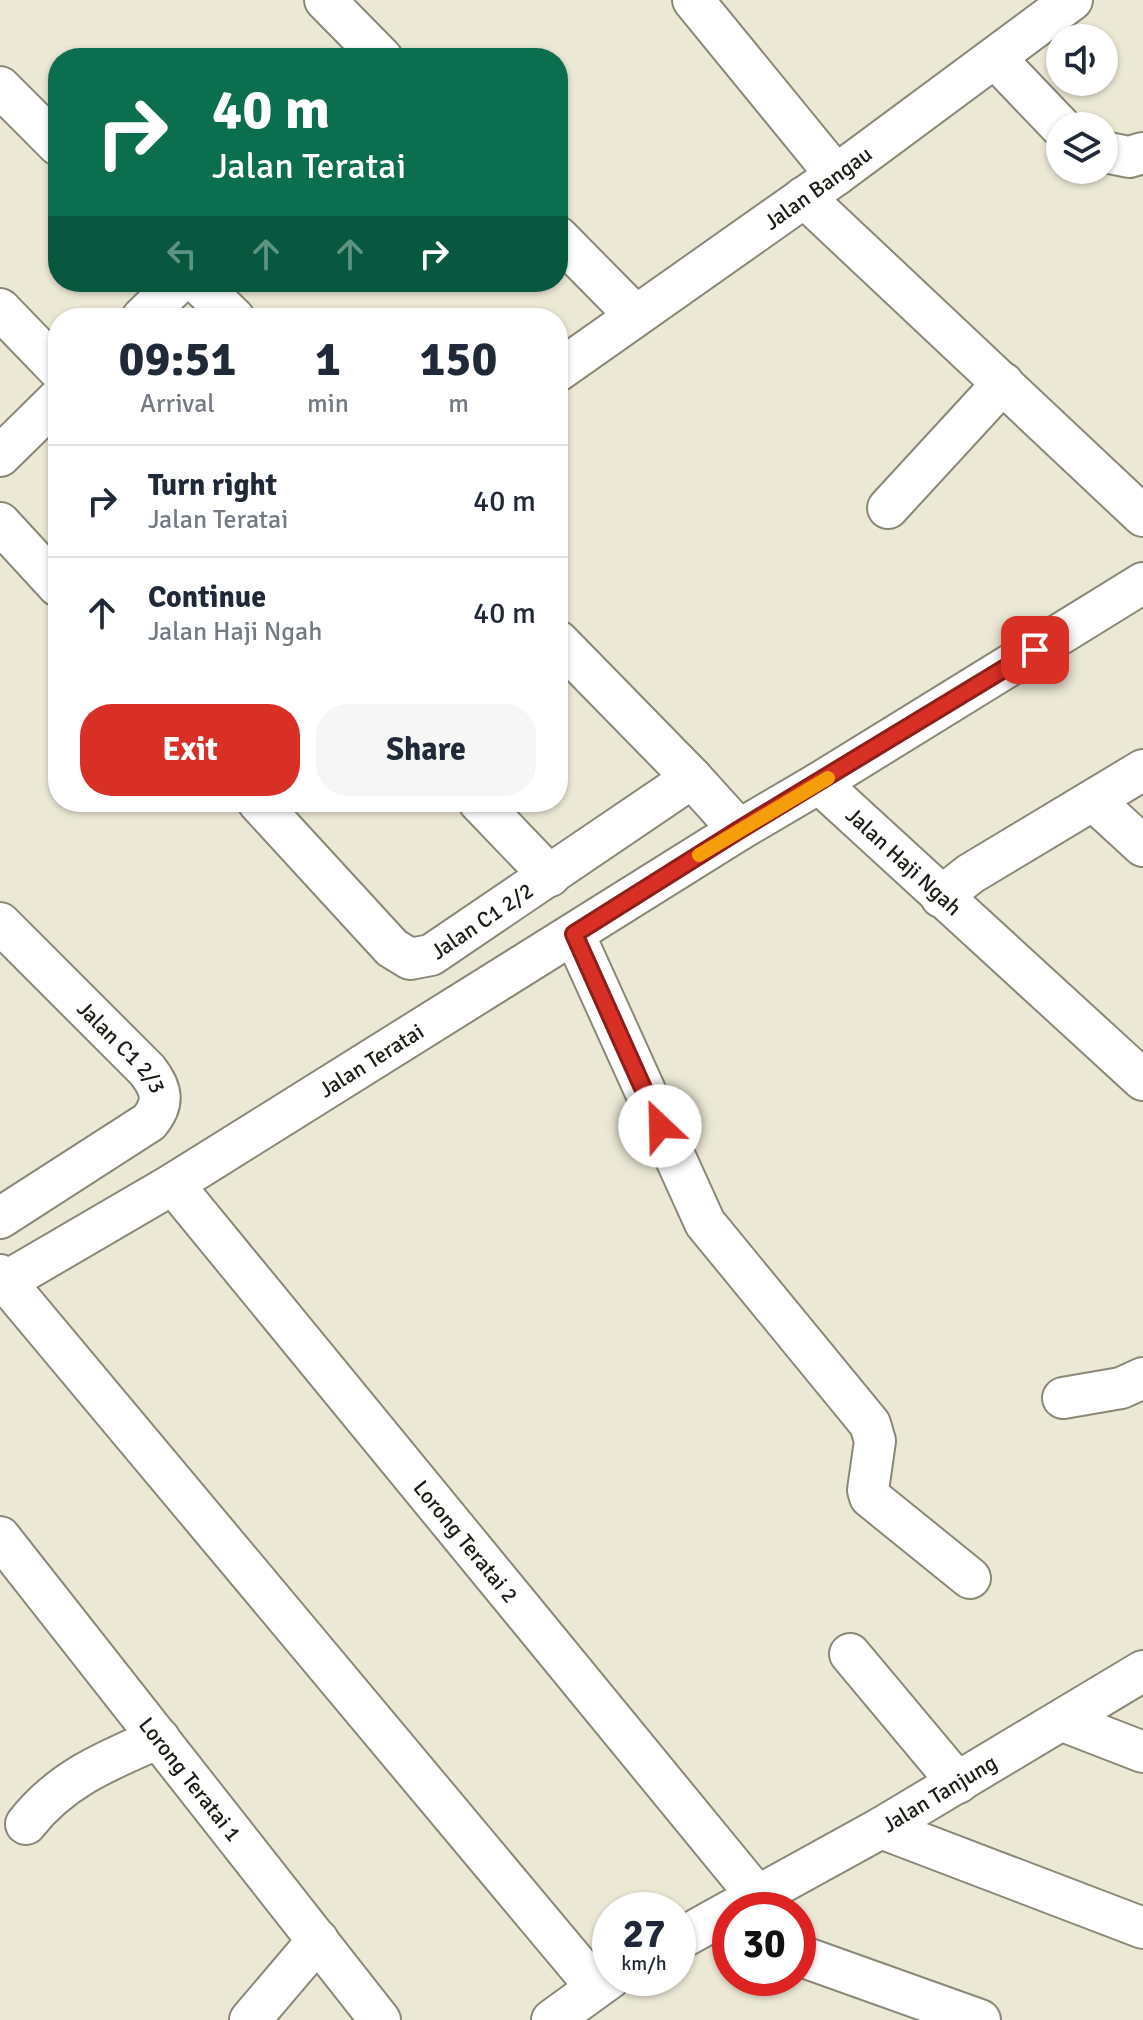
<!DOCTYPE html>
<style>
body{margin:0;font-family:Signika,sans-serif;background:#f6f6f7;color:#1f2937;height:100vh;display:flex;flex-direction:column;font-size:30px;white-space:nowrap}
*{box-sizing:border-box;margin:0}
p{font-size:26px;color:#747a83}
.icon{flex:none;width:44px;height:44px;fill:none;stroke:currentColor;stroke-width:2;stroke-linecap:round;stroke-linejoin:round}
.map{position:relative;flex:1;overflow:hidden}
.sheet{position:absolute;left:48px;top:308px;width:520px;height:504px;display:flex;flex-direction:column;background:#fff;border-radius:32px;box-shadow:0 2px 6px #0004}
.sheet>*{flex:none}
.hud{position:absolute;left:48px;top:48px;width:520px;height:244px;border-radius:32px;box-shadow:0 2px 6px #0004;background:#0b6e4f;color:#fff;overflow:hidden}
.controls{position:absolute;left:1046px;top:24px;display:grid;gap:16px}
.controls a{display:grid;place-items:center;width:72px;height:72px;border-radius:50%;background:#fff;box-shadow:0 2px 6px #0004;font-size:40px}
.speed{position:absolute;left:592px;top:1892px;display:flex;gap:16px;font-size:40px;font-weight:700;text-align:center}
.speed>*{display:grid;place-content:center;width:104px;height:104px;border-radius:50%;background:#fff;box-shadow:0 2px 6px #0004;line-height:1}
.speed small{font-size:20px;font-weight:400}
.speed .limit{border:12px solid #d22;background:#fff;color:#111}
.pin{position:absolute;display:grid;place-items:center;width:68px;height:68px;color:#fff;margin:-34px;border-radius:16px;box-shadow:0 4px 12px #0006}
.me{position:absolute;width:88px;margin:-44px;rotate:336deg;stroke-linejoin:round;filter:drop-shadow(0 0 6px #0008)}
.turn{display:flex;align-items:center;gap:28px;height:168px;padding:0 32px;font-size:36px}
.turn .icon{width:104px;height:104px;stroke-width:2.5}
.turn b{display:block;font-size:56px;line-height:68px}
.lanes{display:flex;align-items:center;height:76px;padding:0 32px;background:#0003;justify-content:center;gap:40px;direction:ltr}
.lanes .off{opacity:.35}
.eta{display:flex;justify-content:space-evenly;align-items:center;height:136px;text-align:center}
.eta b{font-size:48px;font-weight:700;line-height:56px}
.cta{display:flex;gap:16px;margin-top:auto;padding:16px 32px}
.cta a{flex:1;height:92px;border-radius:32px;background:#d93025;color:#fff;font-size:32px;font-weight:700;line-height:92px;text-align:center}
.cta a+a{background:#f6f6f7;color:#1f2937}
ul{padding:0;list-style:none}
li{display:flex;align-items:center;gap:24px;height:112px;padding:0 32px;border-top:2px solid #e0e1e3}
li div{flex:1}
li b{display:block;font-size:30px}
li em{font-style:normal}
.map>svg:first-child{display:block}
.lines{fill:none;stroke-linecap:round;stroke-linejoin:round}
.minor-casing{stroke:#8a8876;stroke-width:44}
.minor{stroke:#fff;stroke-width:40}
.route-casing{stroke:#8d1f18;stroke-width:20}
.route{stroke:#d93025;stroke-width:14}
.slow{stroke:#f59e0b;stroke-width:14}
.labels{text-anchor:middle;stroke-width:8;stroke-linejoin:round;paint-order:stroke}
.street-label{font-size:22px;fill:#1d1c15;stroke:#ebe8d5}
</style>
<div class="map">
<svg width="1143" height="2020" viewBox="0 0 1143 2020">
<rect width="100%" height="100%" fill="#ebe8d5"/>
<g class="lines">
<defs>
<g id="minor">
<path d="M 325,0 L 382,58"/>
<path d="M 693,0 L 836,175"/>
<path d="M 996,59 L 1060,126"/>
<path d="M 0,87 L 58,145"/>
<path d="M 1104,152 L 1129,157 L 1143,153"/>
<path d="M 804,197 L 1143,516"/>
<path d="M 558,237 L 635,315"/>
<path d="M 197,282 L 234,318"/>
<path d="M 0,309 L 58,369"/>
<path d="M 142,318 L 179,282"/>
<path id="s1" d="M 558,371 L 836,175 L 1072,0"/>
<path d="M 0,456 L 58,399"/>
<path d="M 888,508 L 1003,383"/>
<path d="M 0,523 L 58,586"/>
<path id="s2" d="M 558,641 L 692,778 L 739,830 L 819,783 L 1143,1080"/>
<path d="M 819,783 L 1143,583"/>
<path d="M 1094,801 L 1143,846"/>
<path id="s3" d="M 258,802 L 392,948 L 410,959 L 431,955 L 692,778"/>
<path d="M 479,802 L 550,876"/>
<path d="M 941,897 L 970,874 L 1143,770"/>
<path id="s4" d="M 0,923 L 147,1070 C 162,1089 165,1103 149,1122 L 0,1218"/>
<path d="M 574,934 L 705,1223 L 870,1424 L 875,1441 L 868,1490 L 870,1497 L 970,1578"/>
<path id="s5" d="M 173,1184 L 758,1897"/>
<path d="M 0,1275 L 595,1986"/>
<path id="s6" d="M 0,1285 L 173,1184 L 739,830"/>
<path d="M 1063,1398 L 1121,1388 L 1143,1378"/>
<path id="s7" d="M 0,1537 L 380,2020"/>
<path d="M 850,1654 L 958,1783"/>
<path d="M 1063,1721 L 1143,1752"/>
<path d="M 26,1824 C 61,1779 108,1760 159,1738"/>
<path d="M 881,1828 L 1143,1928"/>
<path id="s8" d="M 732,1910 L 881,1828 L 1143,1671"/>
<path d="M 678,1940 L 730,1911"/>
<path d="M 798,1955 L 980,2020"/>
<path d="M 250,2020 L 318,1940"/>
<path d="M 552,2020 L 610,1978"/>
</g>
</defs>
<use href="#minor" class="minor-casing"/>
<use href="#minor" class="minor"/>
</g>
<g class="lines">
<defs>
<path id="route" d="M 660,1126 L 574,934 L 739,830 L 1035,650"/>
</defs>
<use href="#route" class="route-casing"/>
<use href="#route" class="route"/>
<path class="slow" d="M 699,855 L 828,778"/>
</g>
<g class="labels">
<g class="street-label">
<text dy="8" stroke="none"><textPath href="#s1" startOffset="318">Jalan Bangau</textPath></text>
<text dy="8" stroke="none"><textPath href="#s2" startOffset="470">Jalan Haji Ngah</textPath></text>
<text dy="8" stroke="none"><textPath href="#s3" startOffset="302">Jalan C1 2/2</textPath></text>
<text dy="8" stroke="none"><textPath href="#s4" startOffset="174">Jalan C1 2/3</textPath></text>
<text dy="8" stroke="none"><textPath href="#s6" startOffset="434">Jalan Teratai</textPath></text>
<text dy="8" stroke="none"><textPath href="#s5" startOffset="462">Lorong Teratai 2</textPath></text>
<text dy="8" stroke="none"><textPath href="#s7" startOffset="308">Lorong Teratai 1</textPath></text>
<text dy="8" stroke="none"><textPath href="#s8" startOffset="238">Jalan Tanjung</textPath></text>
</g>
</g>
</svg>
<div class="controls">
<a><svg class="icon" aria-label="sound" viewBox="0 0 24 24"><path d="M4 9h4l5-4v14l-5-4H4zM17 9q2 3 0 6"/></svg></a>
<a><svg class="icon" aria-label="layers" viewBox="0 0 24 24"><path d="M12 4l9 5-9 5-9-5zM3 14l9 5 9-5"/></svg></a>
</div>
<div class="speed"><div>27<small>km/h</small></div><div class="limit">30</div></div>
<div class="pin" style="left:1035px;top:650px;background:#d93025"><svg class="icon" aria-label="arrive" viewBox="0 0 24 24"><path d="M6 21V4h12l-3 4 3 4H6"/></svg></div>
<svg class="me" style="left:660px;top:1126px" viewBox="-20 -20 40 40"><circle r="19" fill="#fff"/><path d="M0-13L10 11 0 6-10 11z" fill="#d93025"/></svg>
<div class="hud">
<div class="turn"><svg class="icon" aria-label="right" viewBox="0 0 24 24"><path d="M7 20v-9h11M14 6l5 5-5 5"/></svg><div><b>40 m</b>Jalan Teratai</div></div>
<div class="lanes"><svg class="icon off" aria-label="left" viewBox="0 0 24 24"><path d="M17 20v-9H6M10 6l-5 5 5 5"/></svg><svg class="icon off" aria-label="ahead" viewBox="0 0 24 24"><path d="M12 20V5M6 11l6-6 6 6"/></svg><svg class="icon off" aria-label="ahead" viewBox="0 0 24 24"><path d="M12 20V5M6 11l6-6 6 6"/></svg><svg class="icon" aria-label="right" viewBox="0 0 24 24"><path d="M7 20v-9h11M14 6l5 5-5 5"/></svg></div>
</div>
<section class="sheet">
<div class="eta">
<div><b>09:51</b><p>Arrival</p></div>
<div><b>1</b><p>min</p></div>
<div><b>150</b><p>m</p></div>
</div>
<ul>
<li><svg class="icon" aria-label="right" viewBox="0 0 24 24"><path d="M7 20v-9h11M14 6l5 5-5 5"/></svg><div><b>Turn right</b><p>Jalan Teratai</p></div><em>40 m</em></li>
<li><svg class="icon" aria-label="ahead" viewBox="0 0 24 24"><path d="M12 20V5M6 11l6-6 6 6"/></svg><div><b>Continue</b><p>Jalan Haji Ngah</p></div><em>40 m</em></li>
</ul>
<div class="cta"><a>Exit</a><a>Share</a></div>
</section>
</div>
